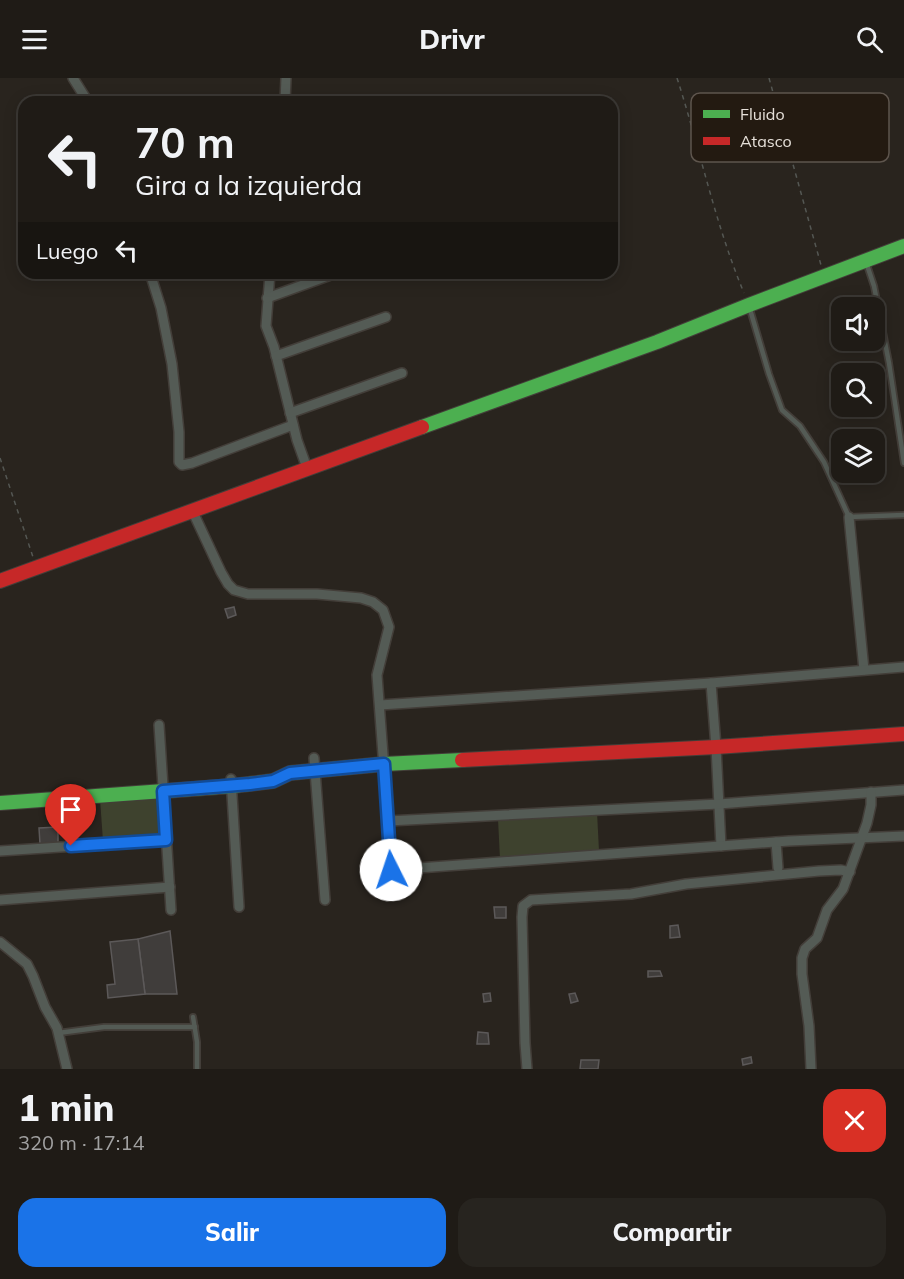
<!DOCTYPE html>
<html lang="es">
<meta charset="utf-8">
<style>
body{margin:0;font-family:Mulish,sans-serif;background:#27241f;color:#f1f3f6;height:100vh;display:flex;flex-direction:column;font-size:22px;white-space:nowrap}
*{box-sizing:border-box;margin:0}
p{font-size:20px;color:#a1a1a1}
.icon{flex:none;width:33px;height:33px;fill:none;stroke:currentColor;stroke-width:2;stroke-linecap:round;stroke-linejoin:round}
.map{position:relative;height:991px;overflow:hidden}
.details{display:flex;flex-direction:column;background:#1f1b16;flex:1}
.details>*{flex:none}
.banner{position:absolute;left:18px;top:18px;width:600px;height:183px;border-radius:18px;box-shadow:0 3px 15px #0003,0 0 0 2px #3c3935;background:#1f1b16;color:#f1f3f6;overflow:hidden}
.fabs{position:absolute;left:831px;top:219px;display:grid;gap:12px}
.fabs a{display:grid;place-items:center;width:54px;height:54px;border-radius:12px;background:#1f1b16;box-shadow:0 3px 15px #0003,0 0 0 2px #3c3935;font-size:30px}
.pin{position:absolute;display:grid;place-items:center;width:51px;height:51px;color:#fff;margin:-62px -26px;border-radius:50% 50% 50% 0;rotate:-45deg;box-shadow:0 0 6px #0007}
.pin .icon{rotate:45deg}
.me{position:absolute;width:66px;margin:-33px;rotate:356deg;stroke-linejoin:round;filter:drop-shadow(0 0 4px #0008)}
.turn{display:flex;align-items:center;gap:21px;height:126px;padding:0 18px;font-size:27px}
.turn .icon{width:78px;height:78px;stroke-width:2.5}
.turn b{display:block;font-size:42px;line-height:51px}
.then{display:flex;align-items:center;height:57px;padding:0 18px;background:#0003;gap:12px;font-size:22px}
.round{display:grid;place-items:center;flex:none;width:63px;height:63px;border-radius:18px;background:#27241f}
.summary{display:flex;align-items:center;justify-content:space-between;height:102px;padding:0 18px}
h1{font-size:36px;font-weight:800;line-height:45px}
.cta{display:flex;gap:12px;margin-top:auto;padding:12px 18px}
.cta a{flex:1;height:69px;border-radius:18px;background:#1a73e8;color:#fff;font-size:24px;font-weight:800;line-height:69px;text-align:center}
.cta a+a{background:#27241f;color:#f1f3f6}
header{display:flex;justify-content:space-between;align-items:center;height:78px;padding:0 18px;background:#1f1b16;font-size:27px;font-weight:800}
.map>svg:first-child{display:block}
.green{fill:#3e422e}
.building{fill:#403d3b;stroke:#5c5959;stroke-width:1.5}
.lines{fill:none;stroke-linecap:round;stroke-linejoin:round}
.lane-casing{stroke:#433e39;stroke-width:8}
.street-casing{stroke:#433e39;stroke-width:12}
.fast-casing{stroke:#433e39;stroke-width:16}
.jam-casing{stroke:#433e39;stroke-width:16}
.path{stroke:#545753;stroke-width:1.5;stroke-dasharray:4.5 4.5;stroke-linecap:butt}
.lane{stroke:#545b55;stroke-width:4.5}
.street{stroke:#545b55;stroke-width:9}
.fast{stroke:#4caf50;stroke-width:14}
.jam{stroke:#c62828;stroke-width:14}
.route-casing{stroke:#114b97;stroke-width:15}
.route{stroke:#1a73e8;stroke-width:10}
.key{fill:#231a11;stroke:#5e554d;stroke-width:1.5}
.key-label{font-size:16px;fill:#e6e0d9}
</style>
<header><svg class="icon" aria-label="menu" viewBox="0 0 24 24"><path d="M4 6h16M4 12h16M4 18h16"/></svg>Drivr<svg class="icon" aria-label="search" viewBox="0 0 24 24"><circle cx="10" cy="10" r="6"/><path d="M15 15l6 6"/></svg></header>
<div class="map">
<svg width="904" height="991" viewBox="0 0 904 991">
<rect width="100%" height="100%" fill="#29241e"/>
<g class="green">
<path d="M 160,716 L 163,759 L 103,763 L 100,721 Z"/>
<path d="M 597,734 L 599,773 L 500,781 L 498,741 Z"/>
</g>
<g class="building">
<path d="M 234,529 L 236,537 L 228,540 L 225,531 Z"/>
<path d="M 58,749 L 58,765 L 40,766 L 39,750 Z"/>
<path d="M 494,829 L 506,829 L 506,840 L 495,840 Z"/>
<path d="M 678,847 L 680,859 L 670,860 L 670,848 Z"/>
<path d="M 170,853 L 177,916 L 145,916 L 138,861 Z"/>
<path d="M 138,861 L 145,916 L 108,920 L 107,907 L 115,906 L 110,864 Z"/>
<path d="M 648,893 L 660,893 L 662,898 L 648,899 Z"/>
<path d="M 490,915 L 491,923 L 484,924 L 483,916 Z"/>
<path d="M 575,915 L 578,923 L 571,925 L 569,916 Z"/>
<path d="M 478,954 L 488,955 L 489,966 L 477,966 Z"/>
<path d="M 751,979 L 752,985 L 743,987 L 742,981 Z"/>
<path d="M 581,982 L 599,982 L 598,991 L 580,991 Z"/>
</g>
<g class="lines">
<defs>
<g id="lane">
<path d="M 866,184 L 874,208 L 889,285 L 904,385"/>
<path d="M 749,228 L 769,296 L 782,332 L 800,348 L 824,384 L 849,439 L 904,437"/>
<path d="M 193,939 L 197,964 L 197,991"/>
<path d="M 58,955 L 104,949 L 195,949"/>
</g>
<g id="street">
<path d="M 73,0 L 88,24"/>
<path d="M 285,24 L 286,0"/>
<path d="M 150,195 L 161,230 L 172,286 L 179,354 L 179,384 L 182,387 L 192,385 L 293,347"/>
<path d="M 270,195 L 266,248 L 274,269 L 297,362 L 307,390"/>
<path d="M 267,220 L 336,195"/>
<path d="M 276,278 L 386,239"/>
<path d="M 290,335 L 402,295"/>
<path d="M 192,432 L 221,494 L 228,506 L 234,512 L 248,516 L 317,516 L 361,520 L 373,524 L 383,532 L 389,549 L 377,597 L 393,810"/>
<path d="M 849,439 L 864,592"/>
<path d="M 711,605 L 716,669 L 721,768"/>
<path d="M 380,627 L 711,605 L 904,589"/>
<path d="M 159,647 L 171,832"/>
<path d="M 314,680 L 325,822"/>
<path d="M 231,701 L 239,829"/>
<path d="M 388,743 L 719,726 L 904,712"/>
<path d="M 776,764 L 778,790"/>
<path d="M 0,773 L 167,762"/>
<path d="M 391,792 L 789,763 L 904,758"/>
<path d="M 0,822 L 170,809"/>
<path d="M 0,864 L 27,886 L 33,898 L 45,929 L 57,950 L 67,991"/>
<path d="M 527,991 L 525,965 L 522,839 L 523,828 L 531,822 L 631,816 L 686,806 L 819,793 L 841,792 L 850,794"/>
<path d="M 811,991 L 809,948 L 802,896 L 802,880 L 805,871 L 817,860 L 827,832 L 843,811 L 867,745 L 871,727 L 871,714"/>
</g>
<g id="fast">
<path d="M 422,349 L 657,264 L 749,227 L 904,168"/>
<path d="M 0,725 L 232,708 L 273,703 L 290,695 L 384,686 L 462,682"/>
</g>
<g id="jam">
<path d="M 0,503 L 422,349"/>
<path d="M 462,682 L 716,669 L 904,656"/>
</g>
</defs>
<use href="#lane" class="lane-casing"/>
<use href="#street" class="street-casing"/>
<use href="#fast" class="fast-casing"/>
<use href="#jam" class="jam-casing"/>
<g class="path">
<path d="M 677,0 C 700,71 715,146 744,215"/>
<path d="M 769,0 L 821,187"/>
<path d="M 0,380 L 33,479"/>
</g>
<use href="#lane" class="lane"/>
<use href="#street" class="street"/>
<use href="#fast" class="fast"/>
<use href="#jam" class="jam"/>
</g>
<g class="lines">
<defs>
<path id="route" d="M 71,768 L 166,762 L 163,713 L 250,706 L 273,703 L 290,695 L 384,686 L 391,792"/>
</defs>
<use href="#route" class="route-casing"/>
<use href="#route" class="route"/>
</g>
<rect x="691" y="15" width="198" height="69" rx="9" class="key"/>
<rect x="703" y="32" width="27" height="8" fill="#4caf50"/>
<rect x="703" y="59" width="27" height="8" fill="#c62828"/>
<g class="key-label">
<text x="740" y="42">Fluido</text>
<text x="740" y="69">Atasco</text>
</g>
</svg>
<div class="fabs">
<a><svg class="icon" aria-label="sound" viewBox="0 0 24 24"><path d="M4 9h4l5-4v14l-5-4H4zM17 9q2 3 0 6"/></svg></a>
<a><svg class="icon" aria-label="search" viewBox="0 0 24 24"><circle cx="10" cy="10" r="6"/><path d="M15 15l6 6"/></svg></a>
<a><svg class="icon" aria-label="layers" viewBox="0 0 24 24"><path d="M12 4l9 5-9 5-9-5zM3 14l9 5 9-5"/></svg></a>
</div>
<div class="pin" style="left:71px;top:768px;background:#d93025"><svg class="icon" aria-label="arrive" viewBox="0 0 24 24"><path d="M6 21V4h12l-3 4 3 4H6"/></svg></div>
<svg class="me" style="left:391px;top:792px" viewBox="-20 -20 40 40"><circle r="19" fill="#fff"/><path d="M0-13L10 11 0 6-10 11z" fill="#1a73e8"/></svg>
<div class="banner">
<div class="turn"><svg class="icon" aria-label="left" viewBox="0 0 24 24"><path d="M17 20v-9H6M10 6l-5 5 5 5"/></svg><div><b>70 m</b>Gira a la izquierda</div></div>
<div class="then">Luego<svg class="icon" aria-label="left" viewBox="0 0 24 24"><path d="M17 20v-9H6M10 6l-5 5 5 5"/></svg></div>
</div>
</div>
<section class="details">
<div class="summary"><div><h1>1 min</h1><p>320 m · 17:14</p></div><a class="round" style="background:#d93025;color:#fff"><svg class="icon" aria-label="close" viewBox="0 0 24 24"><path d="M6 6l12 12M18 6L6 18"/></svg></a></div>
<div class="cta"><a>Salir</a><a>Compartir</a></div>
</section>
